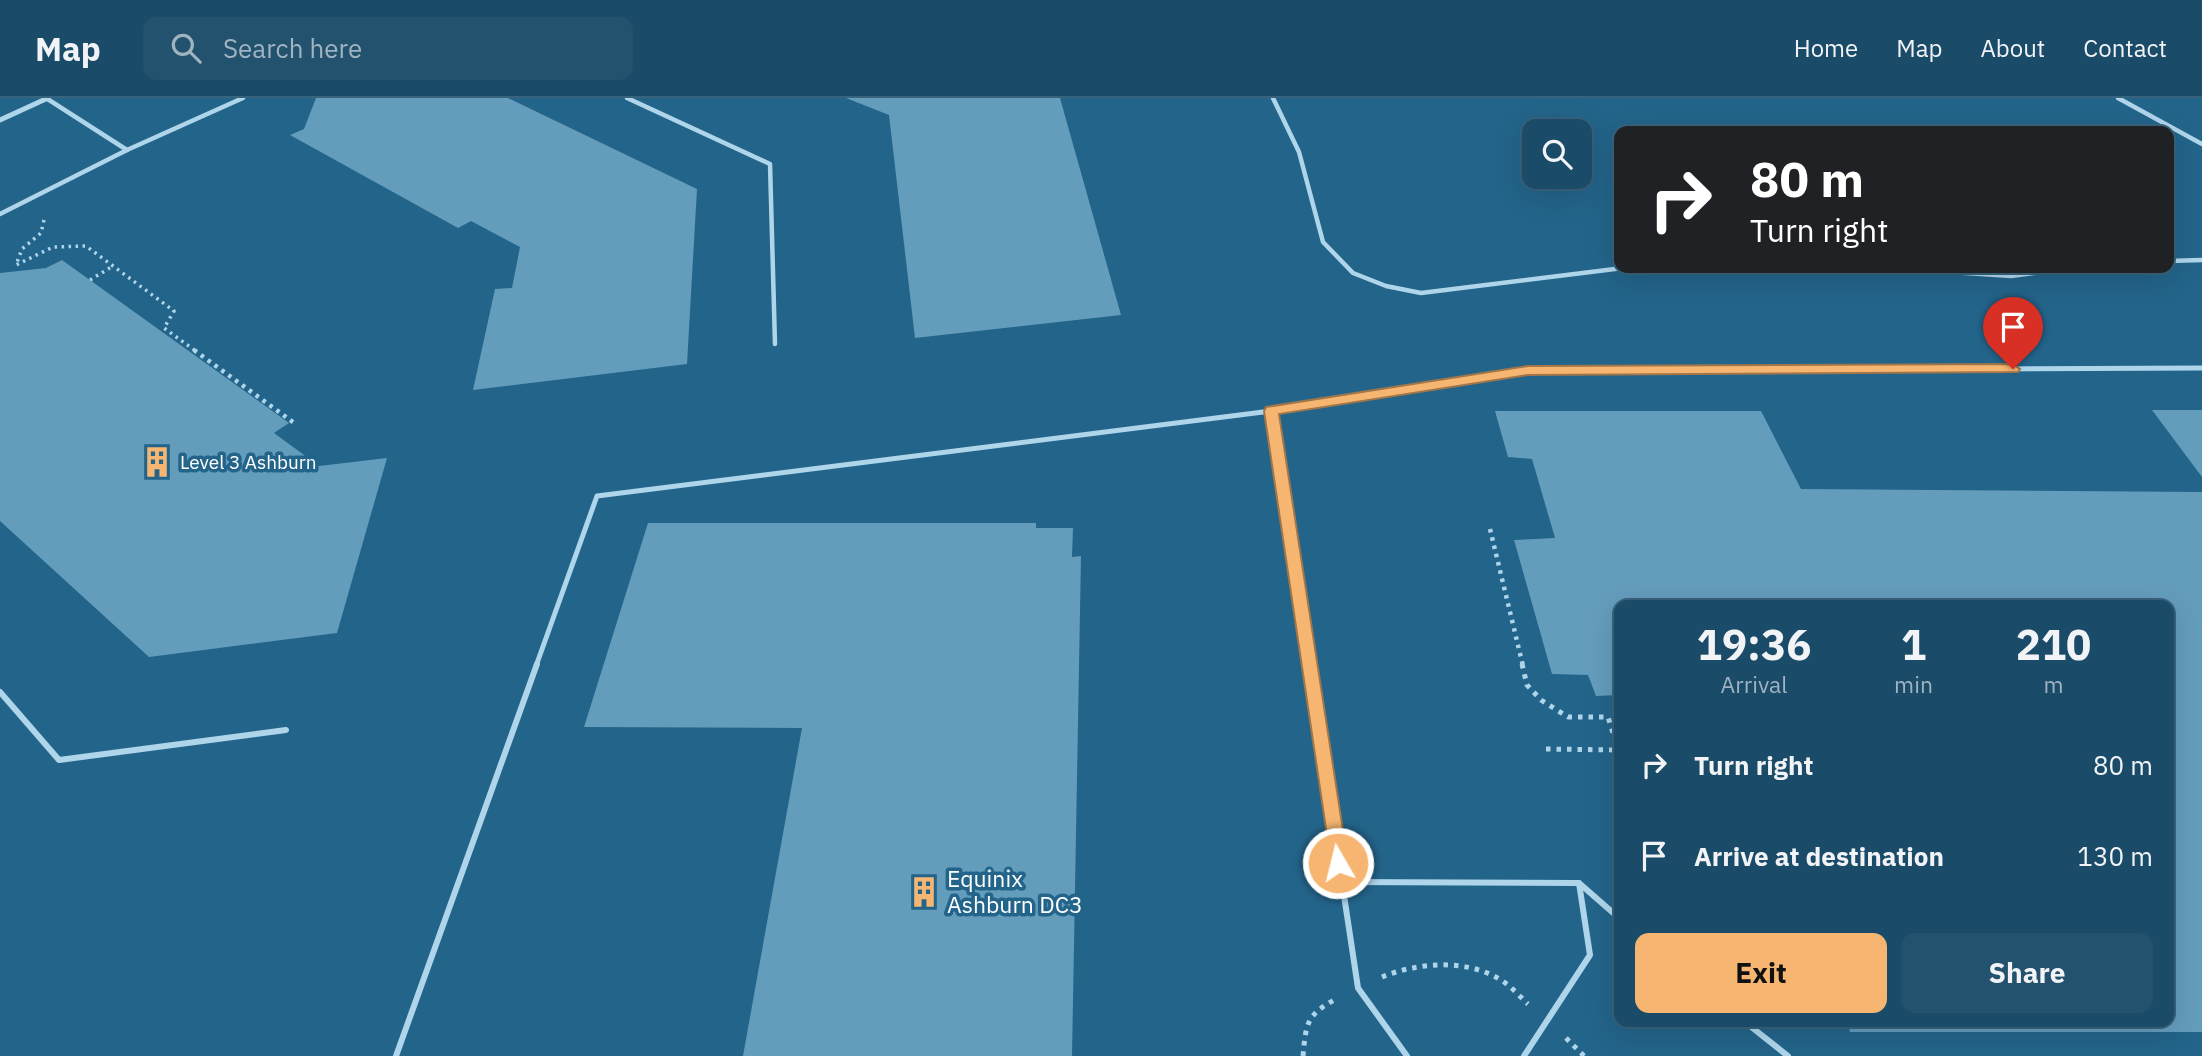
<!DOCTYPE html>
<style>
body{margin:0;font-family:"IBM Plex Sans",sans-serif;background:#23526e;color:#f1f3f6;height:100vh;display:flex;flex-direction:column;font-size:26px;white-space:nowrap}
*{box-sizing:border-box;margin:0}
p{font-size:23px;color:#9fb3c0}
.icon{flex:none;width:38px;height:38px;fill:none;stroke:currentColor;stroke-width:2;stroke-linecap:round;stroke-linejoin:round}
.map{position:relative;flex:1;overflow:hidden}
.sheet{position:absolute;left:1614px;top:502px;width:560px;height:427px;display:flex;flex-direction:column;background:#1a4b68;border-radius:14px;box-shadow:0 7px 28px #0002,0 0 0 2px #38637c}
.sheet>*{flex:none}
.top-card{position:absolute;left:1614px;top:28px;width:560px;height:147px;border-radius:14px;box-shadow:0 7px 28px #0002,0 0 0 2px #38637c;background:#202124;color:#fff;overflow:hidden}
.controls{position:absolute;left:1522px;top:21px;display:grid;gap:14px}
.controls a{display:grid;place-items:center;width:70px;height:70px;border-radius:14px;background:#1a4b68;box-shadow:0 7px 28px #0002,0 0 0 2px #38637c;font-size:35px}
.pin{position:absolute;display:grid;place-items:center;width:60px;height:60px;color:#fff;margin:-72px -30px;border-radius:50% 50% 50% 0;rotate:-45deg;box-shadow:0 0 7px #0007}
.pin .icon{rotate:45deg}
.me{position:absolute;width:77px;margin:-38px;rotate:352deg;stroke-linejoin:round;filter:drop-shadow(0 0 5px #0008)}
.turn{display:flex;align-items:center;gap:24px;height:147px;padding:0 21px;font-size:32px}
.turn .icon{width:91px;height:91px;stroke-width:2.5}
.turn b{display:block;font-size:49px;line-height:60px}
.eta{display:flex;justify-content:space-evenly;align-items:center;height:119px;text-align:center}
.eta b{font-size:42px;font-weight:700;line-height:49px}
.primary-button{display:flex;gap:14px;margin-top:auto;padding:14px 21px}
.primary-button a{flex:1;height:80px;border-radius:14px;background:#f6b672;color:#111;font-size:28px;font-weight:700;line-height:80px;text-align:center}
.primary-button a+a{background:#23526e;color:#f1f3f6}
ul{padding:0;list-style:none}
li{display:flex;align-items:center;gap:21px;height:91px;padding:0 21px}
li div{flex:1}
li b{display:block;font-size:26px}
li em{font-style:normal}
header{display:flex;align-items:center;gap:42px;box-sizing:border-box;height:98px;padding:0 35px;background:#1a4b68;border-bottom:2px solid #38637c}
header strong{font-size:33px}
nav{display:flex;gap:38px;margin-inline-start:auto;font-size:24px}
.search{width:490px;height:63px;background:#23526e;display:flex;align-items:center;gap:18px;box-sizing:border-box;padding:0 24px;border-radius:14px;color:#9fb3c0;font-size:26px}
.map>svg:first-child{display:block}
.building{fill:#649cbc}
.lines{fill:none;stroke-linecap:round;stroke-linejoin:round}
.path-far2{stroke:#afd5ea;stroke-width:3.5;stroke-dasharray:2.5 4.5;stroke-linecap:butt}
.path-far1{stroke:#afd5ea;stroke-width:4.5;stroke-dasharray:3.5 5;stroke-linecap:butt}
.path{stroke:#afd5ea;stroke-width:5;stroke-dasharray:4.5 6;stroke-linecap:butt}
.lane-far2{stroke:#afd5ea;stroke-width:4.5}
.lane-far1{stroke:#afd5ea;stroke-width:5}
.lane{stroke:#afd5ea;stroke-width:6}
.street{stroke:#afd5ea;stroke-width:5}
.route{fill:#f6b672;stroke:#a0764a;stroke-width:2}
.labels{text-anchor:middle;stroke-width:7;stroke-linejoin:round;paint-order:stroke}
.poi-label{font-size:19px;fill:#fff;stroke:#23648a;text-anchor:start}
.near-poi-label{font-size:23px;fill:#fff;stroke:#23648a;text-anchor:start}
</style>
<header>
<strong>Map</strong>
<div class="search"><svg class="icon" aria-label="search" viewBox="0 0 24 24"><circle cx="10" cy="10" r="6"/><path d="M15 15l6 6"/></svg>Search here</div>
<nav><a>Home</a><a>Map</a><a>About</a><a>Contact</a></nav>
</header>
<div class="map">
<svg width="2202" height="958" viewBox="0 0 2202 958">
<rect width="100%" height="100%" fill="#23648a"/>
<g class="building">
<path d="M 316,0 L 508,0 L 697,91 L 687,266 L 473,292 L 495,191 L 512,190 L 520,149 L 471,123 L 458,130 L 290,37 L 304,31 Z"/>
<path d="M 846,0 L 1060,0 L 1121,217 L 915,240 L 889,17 Z"/>
<path d="M 62,162 L 289,325 L 274,335 L 319,368 L 387,360 L 337,535 L 149,559 L 0,423 L 0,175 L 46,170 Z"/>
<path d="M 2152,312 L 2202,312 L 2202,379 Z"/>
<path d="M 1495,313 L 1761,313 L 1801,391 L 2202,394 L 2202,934 L 1850,934 L 1848,924 L 2168,924 L 2168,508 L 1619,508 L 1619,597 L 1596,598 L 1588,577 L 1552,576 L 1514,442 L 1555,440 L 1532,361 L 1508,359 Z"/>
<path d="M 648,425 L 1036,425 L 1036,430 L 1073,430 L 1072,459 L 1081,458 L 1072,958 L 743,958 L 802,630 L 584,629 Z"/>
</g>
<g class="lines">
<g class="path-far2">
<path d="M 44,122 L 41,135 L 22,151 L 16,167 L 53,149 L 86,148 L 174,213 L 164,230 L 197,254"/>
<path d="M 90,182 L 113,168"/>
</g>
<g class="path-far1">
<path d="M 194,252 L 297,327"/>
<path d="M 1490,431 L 1523,568"/>
</g>
<g class="path">
<path d="M 1522,566 L 1527,587 L 1541,602 L 1568,619 L 1608,619 L 1619,654"/>
<path d="M 1546,651 L 1618,652"/>
<path d="M 1382,879 C 1419,864 1469,860 1504,884 C 1513,890 1520,899 1528,906"/>
<path d="M 1566,940 L 1584,958"/>
<path d="M 1303,958 C 1306,926 1306,917 1336,901"/>
</g>
<g class="lane-far2">
<path d="M 46,0 L 127,52"/>
<path d="M 627,0 L 770,66 L 775,246"/>
<path d="M 1273,0 L 1299,54 L 1323,144 L 1353,175 L 1386,188 L 1421,195 L 1623,170"/>
<path d="M 2118,0 L 2202,46"/>
<path d="M 0,116 L 127,52 L 243,0"/>
<path d="M 2168,163 L 2202,162"/>
<path d="M 1891,170 L 2011,178 L 2074,170"/>
</g>
<g class="lane-far1">
<path d="M 1271,313 L 1309,568"/>
<path d="M 536,568 L 597,398 L 1271,313 L 1528,273 L 2202,270"/>
</g>
<g class="lane">
<path d="M 1309,566 L 1358,890 L 1407,958"/>
<path d="M 0,594 L 59,662 L 286,632"/>
<path d="M 1341,784 L 1579,785 L 1619,820"/>
<path d="M 1745,924 L 1788,958"/>
<path d="M 396,958 L 537,566"/>
<path d="M 1524,958 L 1590,857 L 1579,785"/>
</g>
<path class="street" d="M 0,22 L 48,0"/>
</g>
<path class="route" d="M 2013,266 L 2020,271 L 2018,274 L 1528,277 L 1279,316 L 1348,765 L 1345,771 L 1338,774 L 1332,771 L 1264,313 L 1266,309 L 1528,268 Z"/>
<defs>
<symbol id="building-bare" viewBox="-9 -9 18 18"><path d="M-4-6H4V6H1V3H-1V6H-4ZM-2.5-4.3h1.7v1.8h-1.7ZM.8-4.3h1.7v1.8H.8ZM-2.5-1h1.7V.8h-1.7ZM.8-1h1.7V.8H.8Z" fill="#f6b672" stroke="#23648a" stroke-width="2.5" paint-order="stroke"/></symbol>
</defs>
<g fill-rule="evenodd">
<use href="#building-bare" x="135" y="342" width="44" height="44"/>
<use href="#building-bare" x="902" y="772" width="44" height="44"/>
</g>
<g class="labels">
<g class="poi-label">
<text x="180" y="371">Level 3 Ashburn</text>
</g>
<g class="near-poi-label">
<text x="947" y="789">Equinix<tspan x="947" dy="26">Ashburn DC3</tspan></text>
</g>
</g>
</svg>
<div class="controls">
<a><svg class="icon" aria-label="search" viewBox="0 0 24 24"><circle cx="10" cy="10" r="6"/><path d="M15 15l6 6"/></svg></a>
</div>
<div class="pin" style="left:2013px;top:271px;background:#d93025"><svg class="icon" aria-label="arrive" viewBox="0 0 24 24"><path d="M6 21V4h12l-3 4 3 4H6"/></svg></div>
<svg class="me" style="left:1338px;top:765px" viewBox="-20 -20 40 40"><circle r="17" fill="#f6b672" stroke="#fff" stroke-width="3"/><path d="M0-11L8 9 0 5-8 9z" fill="#fff"/></svg>
<div class="top-card">
<div class="turn"><svg class="icon" aria-label="right" viewBox="0 0 24 24"><path d="M7 20v-9h11M14 6l5 5-5 5"/></svg><div><b>80 m</b>Turn right</div></div>
</div>
<section class="sheet">
<div class="eta">
<div><b>19:36</b><p>Arrival</p></div>
<div><b>1</b><p>min</p></div>
<div><b>210</b><p>m</p></div>
</div>
<ul>
<li><svg class="icon" aria-label="right" viewBox="0 0 24 24"><path d="M7 20v-9h11M14 6l5 5-5 5"/></svg><div><b>Turn right</b></div><em>80 m</em></li>
<li><svg class="icon" aria-label="arrive" viewBox="0 0 24 24"><path d="M6 21V4h12l-3 4 3 4H6"/></svg><div><b>Arrive at destination</b></div><em>130 m</em></li>
</ul>
<div class="primary-button"><a>Exit</a><a>Share</a></div>
</section>
</div>
